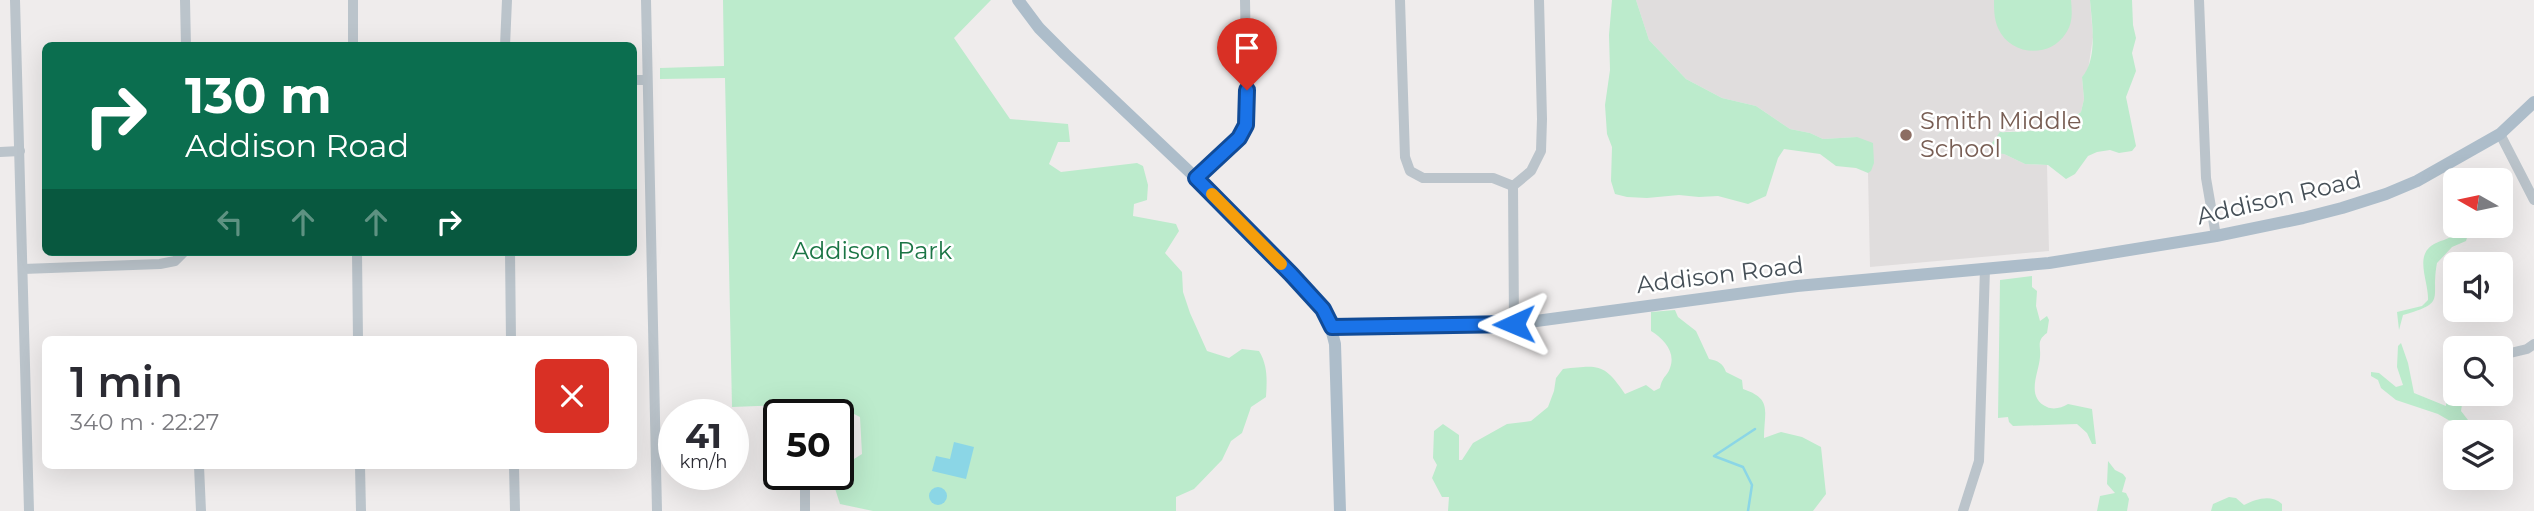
<!DOCTYPE html>
<meta charset="utf-8">
<style>
body{margin:0;font-family:Montserrat,sans-serif;background:#f2f2f3;color:#2b2b33;height:100vh;display:flex;flex-direction:column;font-size:26px;white-space:nowrap}
*{box-sizing:border-box;margin:0}
p{font-size:23px;color:#7c7c81}
.icon{flex:none;width:38px;height:38px;fill:none;stroke:currentColor;stroke-width:2;stroke-linecap:round;stroke-linejoin:round}
.map{position:relative;flex:1;overflow:hidden}
.drawer{position:absolute;left:42px;top:336px;width:595px;height:133px;display:flex;flex-direction:column;background:#fff;border-radius:10px;box-shadow:0 7px 28px #0002}
.drawer>*{flex:none}
.guide{position:absolute;left:42px;top:42px;width:595px;height:214px;border-radius:10px;box-shadow:0 7px 28px #0002;background:#0b6e4f;color:#fff;overflow:hidden}
.needle{width:46px;rotate:279deg}
.buttons{position:absolute;left:2443px;top:168px;display:grid;gap:14px}
.buttons a{display:grid;place-items:center;width:70px;height:70px;border-radius:10px;background:#fff;box-shadow:0 7px 28px #0002;font-size:35px}
.speed{position:absolute;left:658px;top:399px;display:flex;gap:14px;font-size:35px;font-weight:700;text-align:center}
.speed>*{display:grid;place-content:center;width:91px;height:91px;border-radius:50%;background:#fff;box-shadow:0 7px 28px #0002;line-height:1}
.speed small{font-size:18px;font-weight:400}
.speed .limit{border:4px solid #111;border-radius:10px;background:#fff;color:#111}
.pin{position:absolute;display:grid;place-items:center;width:60px;height:60px;color:#fff;margin:-72px -30px;border-radius:50% 50% 50% 0;rotate:-45deg;box-shadow:0 0 7px #0007}
.pin .icon{rotate:45deg}
.me{position:absolute;width:77px;margin:-38px;rotate:269deg;stroke-linejoin:round;filter:drop-shadow(0 0 5px #0008)}
.turn{display:flex;align-items:center;gap:24px;height:147px;padding:0 28px;font-size:32px}
.turn .icon{width:91px;height:91px;stroke-width:2.5}
.turn b{display:block;font-size:49px;line-height:60px}
.lanes{display:flex;align-items:center;height:66px;padding:0 28px;background:#0003;justify-content:center;gap:35px;direction:ltr}
.lanes .off{opacity:.35}
.round{display:grid;place-items:center;flex:none;width:74px;height:74px;border-radius:10px;background:#f2f2f3}
.summary{display:flex;align-items:center;justify-content:space-between;height:119px;padding:0 28px}
h1{font-size:42px;font-weight:600;line-height:52px}
.map>svg:first-child{display:block}
.education{fill:#e0dddd}
.green{fill:#bcebcc}
.water{fill:#8bd6e6}
.lines{fill:none;stroke-linecap:round;stroke-linejoin:round}
.stream{stroke:#8bd6e6;stroke-width:2.5}
.minor{stroke:#bbc4cb;stroke-width:10}
.major{stroke:#adbdca;stroke-width:12}
.route-casing{stroke:#114b97;stroke-width:18}
.route{stroke:#1a73e8;stroke-width:12}
.slow{stroke:#f59e0b;stroke-width:12}
.education-dot{fill:#8d6e63;stroke:#fff;stroke-width:2.5}
.labels{text-anchor:middle;stroke-width:5;stroke-linejoin:round;paint-order:stroke}
.education-label{font-size:24px;fill:#785e54;stroke:#fff;text-anchor:start}
.street-label{font-size:24px;fill:#465058;stroke:#fff}
.park-label{font-size:24px;fill:#1b7545;stroke:#fff}
</style>
<div class="map">
<svg width="2534" height="511" viewBox="0 0 2534 511">
<rect width="100%" height="100%" fill="#efecec"/>
<path class="education" d="M 1636,0 L 2090,0 L 2093,37 L 2088,70 L 2082,77 L 2084,99 L 2081,112 L 2072,117 L 2066,126 L 2057,129 L 2043,128 L 2000,132 L 2004,154 L 2025,164 L 2047,165 L 2049,251 L 1870,267 L 1868,173 L 1857,137 L 1823,139 L 1810,133 L 1790,129 L 1756,106 L 1722,98 L 1686,79 L 1649,40 Z"/>
<g class="green">
<path d="M 723,0 L 991,0 L 954,38 L 1010,119 L 1068,124 L 1070,142 L 1058,142 L 1049,164 L 1061,172 L 1137,163 L 1143,166 L 1148,185 L 1147,200 L 1134,204 L 1133,216 L 1176,224 L 1179,231 L 1165,253 L 1182,272 L 1183,292 L 1190,313 L 1207,351 L 1229,358 L 1242,349 L 1259,351 C 1268,366 1267,380 1266,397 L 1251,407 L 1242,433 L 1231,441 L 1222,460 L 1194,489 L 1176,497 L 1176,511 L 873,511 L 840,504 L 831,476 L 838,474 L 838,469 L 862,454 L 860,417 L 832,403 L 732,407 L 725,78 L 660,79 L 660,68 L 724,66 Z"/>
<path d="M 1612,0 L 1636,0 L 1649,40 L 1686,79 L 1722,98 L 1756,106 L 1790,129 L 1810,133 L 1823,139 L 1857,137 L 1873,143 L 1874,163 L 1871,171 L 1868,173 L 1856,168 L 1836,166 L 1820,154 L 1784,149 L 1778,158 L 1766,196 L 1748,204 L 1718,196 L 1699,197 L 1679,195 L 1647,198 L 1627,197 L 1615,194 L 1611,181 L 1612,147 L 1607,134 L 1605,105 L 1610,70 L 1609,35 Z"/>
<path d="M 1994,0 L 2071,0 C 2072,12 2073,23 2066,33 C 2050,59 2010,56 1998,28 C 1994,19 1994,9 1994,0 Z"/>
<path d="M 2090,0 L 2132,0 L 2133,25 L 2136,38 L 2132,53 L 2136,71 L 2126,97 L 2136,146 L 2132,151 L 2119,153 L 2110,150 L 2097,152 L 2088,156 L 2075,174 L 2066,179 L 2048,165 L 2025,164 L 2004,154 L 1995,153 L 1992,143 L 2000,132 C 2006,133 2060,129 2064,127 C 2070,124 2074,116 2081,112 L 2084,99 L 2082,77 C 2098,59 2092,24 2090,0 Z"/>
<path d="M 2455,224 L 2455,226 L 2477,226 L 2469,231 L 2466,241 L 2452,247 L 2437,263 C 2430,300 2448,302 2403,315 L 2399,330 L 2397,312 L 2422,306 L 2428,300 C 2429,283 2415,258 2431,246 C 2439,240 2449,240 2457,233 L 2458,229 L 2454,226 Z"/>
<path d="M 2032,276 L 2032,287 L 2037,291 L 2036,306 L 2040,321 L 2047,316 L 2049,320 L 2047,333 C 2036,341 2041,345 2040,357 C 2039,373 2025,397 2047,407 C 2053,410 2062,408 2068,404 L 2092,409 L 2096,444 L 2092,444 L 2087,433 L 2077,424 L 2013,426 L 2009,422 L 2008,417 L 1998,418 L 2000,280 Z"/>
<path d="M 1675,310 L 1678,317 L 1696,331 L 1709,359 C 1718,361 1723,363 1726,372 L 1742,380 L 1743,389 C 1773,399 1764,411 1764,438 L 1781,432 L 1802,437 L 1821,447 L 1826,494 L 1813,511 L 1448,511 L 1449,497 L 1442,497 L 1432,478 L 1437,465 L 1433,458 L 1434,431 L 1443,424 L 1459,435 L 1459,460 L 1462,460 L 1473,443 L 1507,424 L 1531,421 L 1548,407 L 1554,391 L 1556,378 L 1563,369 C 1599,365 1604,363 1625,394 L 1646,385 L 1654,391 L 1660,388 C 1663,375 1667,377 1670,368 C 1676,352 1664,339 1651,331 L 1651,312 Z"/>
<path d="M 2401,343 L 2408,363 L 2414,393 L 2446,406 L 2446,399 L 2455,393 L 2462,394 L 2464,397 L 2467,394 L 2473,394 L 2462,404 L 2461,411 L 2468,420 L 2490,432 L 2469,432 L 2438,414 L 2396,400 L 2381,388 L 2378,380 L 2371,376 L 2371,372 L 2379,373 L 2396,387 L 2403,385 L 2397,367 L 2398,346 Z"/>
<path d="M 2108,461 L 2115,470 L 2123,474 L 2126,478 L 2122,492 L 2126,493 L 2129,499 L 2127,511 L 2097,511 L 2100,496 L 2115,493 L 2107,484 Z"/>
<path d="M 2229,497 L 2236,498 L 2244,505 C 2256,499 2271,494 2282,504 L 2282,511 L 2211,511 L 2213,504 Z"/>
</g>
<g class="water">
<path d="M 954,442 L 974,447 L 966,479 L 932,471 L 936,456 L 950,459 Z"/>
<circle cx="938" cy="496" r="9"/>
</g>
<g class="lines">
<path class="stream" d="M 1748,511 L 1752,485 L 1743,467 L 1714,456 L 1755,429"/>
<g class="minor">
<path d="M 15,0 L 29,511"/>
<path d="M 185,0 L 186,46"/>
<path d="M 353,0 L 353,46"/>
<path d="M 646,0 L 657,511"/>
<path d="M 1400,0 L 1405,157 L 1410,171 L 1423,178 L 1493,178 L 1513,186"/>
<path d="M 2199,0 L 2206,178 L 2216,236"/>
<path d="M 505,46 L 507,0"/>
<path d="M 634,80 L 647,80"/>
<path d="M 2500,134 L 2534,200"/>
<path d="M 0,152 L 20,151"/>
<path d="M 1196,178 C 1217,159 1243,141 1247,112 L 1245,0"/>
<path d="M 357,252 L 358,340"/>
<path d="M 510,252 L 511,340"/>
<path d="M 23,269 L 160,264 L 175,261 L 184,252"/>
<path d="M 1514,324 L 1513,186 L 1531,171 L 1541,151 L 1542,119 L 1539,0"/>
<path d="M 2502,355 L 2527,349 L 2534,344"/>
<path d="M 199,466 L 201,511"/>
<path d="M 360,466 L 361,511"/>
<path d="M 514,466 L 515,511"/>
<path d="M 805,487 L 805,511"/>
<path d="M 1963,511 L 1979,461 L 1985,268"/>
</g>
<g class="major">
<path d="M 1018,0 L 1039,28 L 1065,54 L 1196,178 L 1291,274 L 1328,317 L 1335,344 L 1340,511"/>
<path d="M 1332,327 L 1514,324 L 1797,286 L 2049,263 L 2216,236 L 2303,218 L 2342,208 L 2386,194 L 2417,181 L 2500,134 L 2534,102"/>
</g>
</g>
<g class="lines">
<defs>
<path id="route" d="M 1247,90 L 1246,125 L 1239,138 L 1196,178 L 1291,274 L 1323,309 L 1332,327 L 1514,324"/>
</defs>
<use href="#route" class="route-casing"/>
<use href="#route" class="route"/>
<path class="slow" d="M 1212,194 L 1281,264"/>
</g>
<circle class="education-dot" cx="1906" cy="135" r="7"/>
<g class="labels">
<g class="education-label">
<text x="1920" y="129">Smith Middle<tspan x="1920" dy="28">School</tspan></text>
</g>
<g class="street-label">
<text transform="translate(2279 198) rotate(-13)" y="8">Addison Road</text>
<text transform="translate(1720 275) rotate(-7)" y="8">Addison Road</text>
</g>
<g class="park-label">
<text x="872" y="259">Addison Park</text>
</g>
</g>
</svg>
<div class="buttons">
<a><svg class="needle" viewBox="-14 -14 28 28"><path d="M0-13l5 13h-10z" fill="#e53935"/><path d="M0 13l5-13h-10z" fill="#7c7c81"/></svg></a>
<a><svg class="icon" aria-label="sound" viewBox="0 0 24 24"><path d="M4 9h4l5-4v14l-5-4H4zM17 9q2 3 0 6"/></svg></a>
<a><svg class="icon" aria-label="search" viewBox="0 0 24 24"><circle cx="10" cy="10" r="6"/><path d="M15 15l6 6"/></svg></a>
<a><svg class="icon" aria-label="layers" viewBox="0 0 24 24"><path d="M12 4l9 5-9 5-9-5zM3 14l9 5 9-5"/></svg></a>
</div>
<div class="speed"><div>41<small>km/h</small></div><div class="limit">50</div></div>
<div class="pin" style="left:1247px;top:90px;background:#d93025"><svg class="icon" aria-label="arrive" viewBox="0 0 24 24"><path d="M6 21V4h12l-3 4 3 4H6"/></svg></div>
<svg class="me" style="left:1514px;top:324px" viewBox="-20 -20 40 40"><path d="M0-17L14 15 0 8-14 15z" fill="#1a73e8" stroke="#fff" stroke-width="4"/></svg>
<div class="guide">
<div class="turn"><svg class="icon" aria-label="right" viewBox="0 0 24 24"><path d="M7 20v-9h11M14 6l5 5-5 5"/></svg><div><b>130 m</b>Addison Road</div></div>
<div class="lanes"><svg class="icon off" aria-label="left" viewBox="0 0 24 24"><path d="M17 20v-9H6M10 6l-5 5 5 5"/></svg><svg class="icon off" aria-label="ahead" viewBox="0 0 24 24"><path d="M12 20V5M6 11l6-6 6 6"/></svg><svg class="icon off" aria-label="ahead" viewBox="0 0 24 24"><path d="M12 20V5M6 11l6-6 6 6"/></svg><svg class="icon" aria-label="right" viewBox="0 0 24 24"><path d="M7 20v-9h11M14 6l5 5-5 5"/></svg></div>
</div>
<section class="drawer">
<div class="summary"><div><h1>1 min</h1><p>340 m · 22:27</p></div><a class="round" style="background:#d93025;color:#fff"><svg class="icon" aria-label="close" viewBox="0 0 24 24"><path d="M6 6l12 12M18 6L6 18"/></svg></a></div>
</section>
</div>
